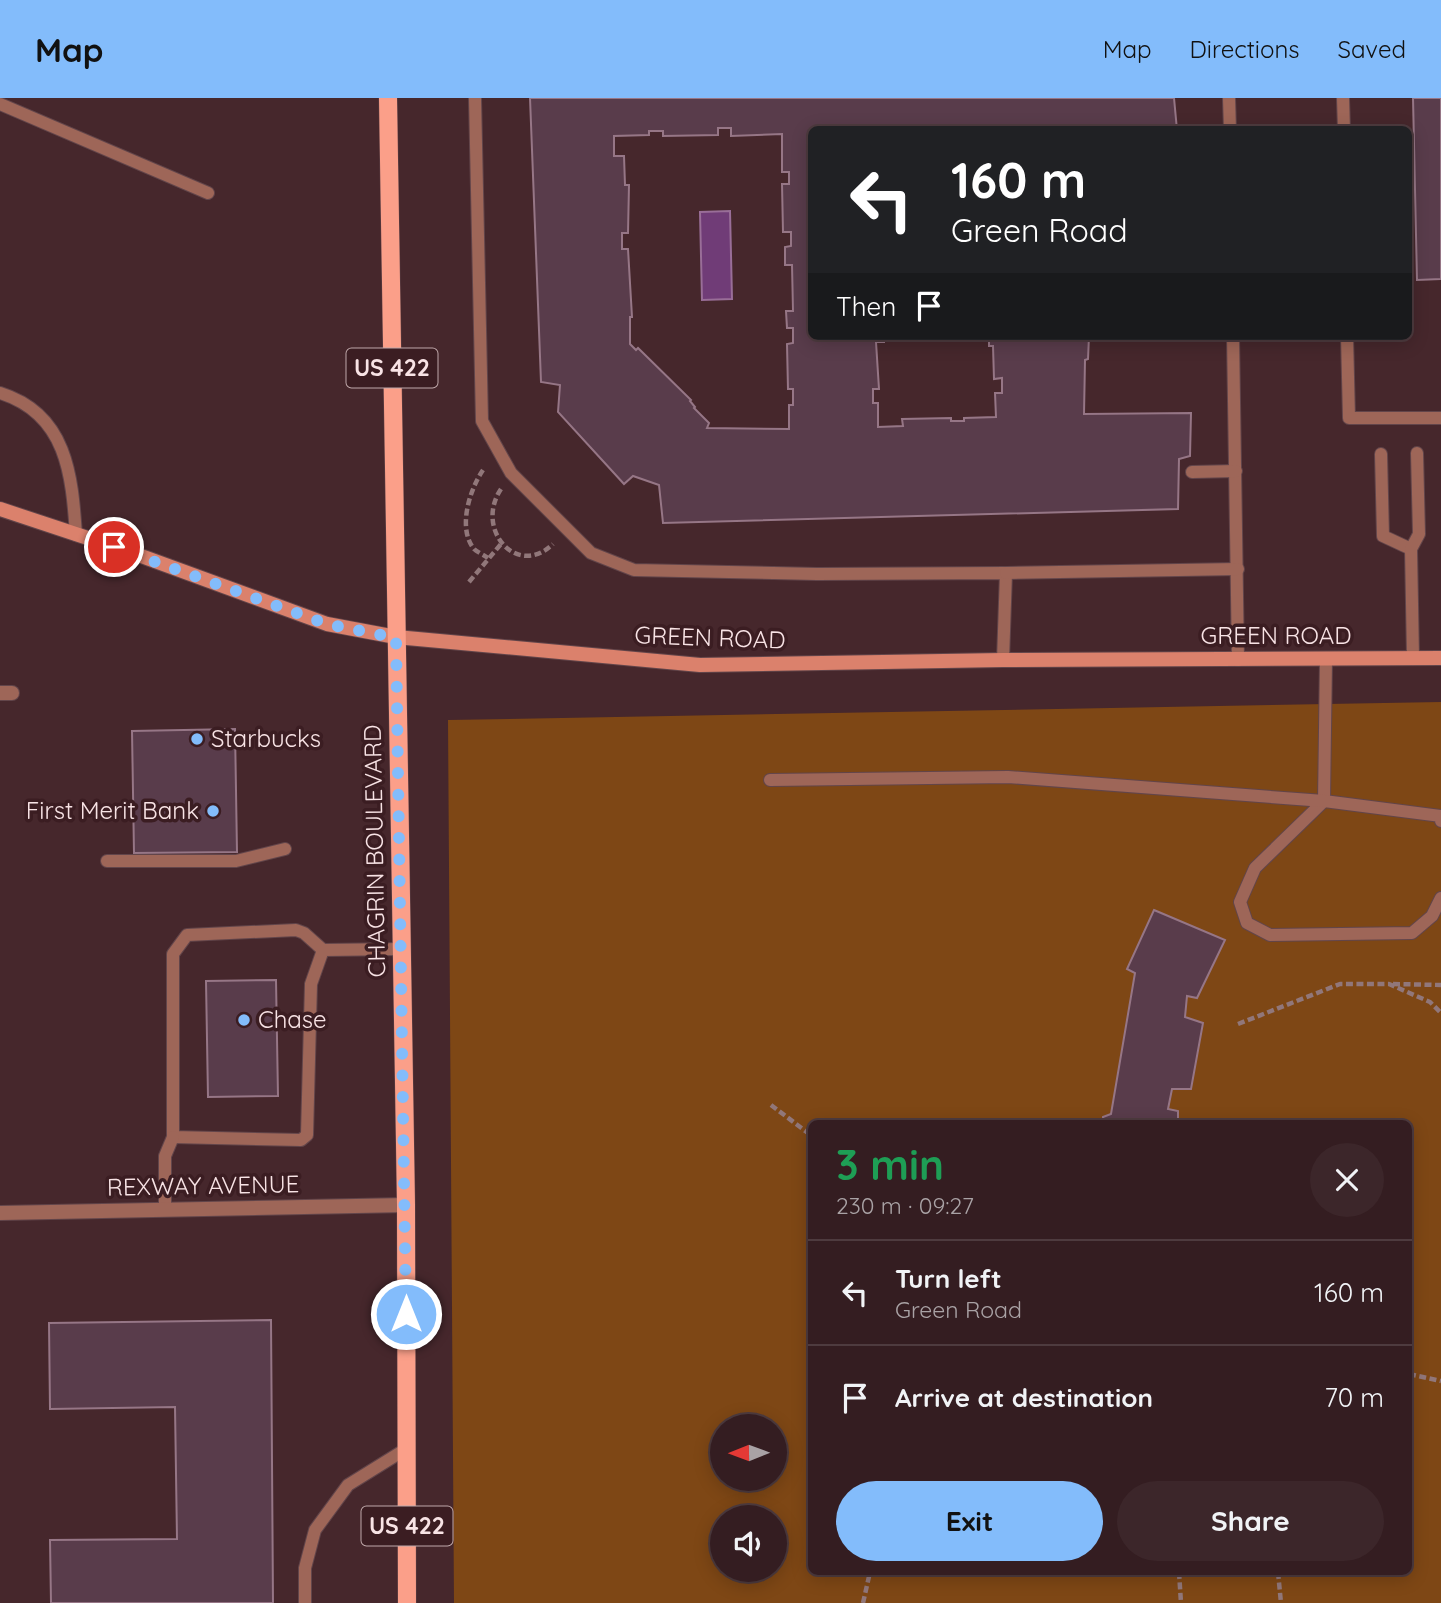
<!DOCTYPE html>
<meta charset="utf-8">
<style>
body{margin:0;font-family:Quicksand,sans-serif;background:#3c262a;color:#f1f3f6;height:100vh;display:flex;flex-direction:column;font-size:26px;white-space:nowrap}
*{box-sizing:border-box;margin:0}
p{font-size:23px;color:#a9a2a5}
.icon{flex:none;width:38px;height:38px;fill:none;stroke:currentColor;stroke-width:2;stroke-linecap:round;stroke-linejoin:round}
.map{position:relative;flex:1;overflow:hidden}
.sheet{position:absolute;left:808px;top:1022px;width:604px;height:455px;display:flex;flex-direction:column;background:#341d21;border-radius:10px;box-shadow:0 4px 18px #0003,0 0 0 2px #4e3b3f}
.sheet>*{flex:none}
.guide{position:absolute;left:808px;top:28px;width:604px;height:214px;border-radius:10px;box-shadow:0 4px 18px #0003,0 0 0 2px #4e3b3f;background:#202124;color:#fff;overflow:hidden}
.needle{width:46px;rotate:269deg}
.tools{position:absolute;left:710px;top:1316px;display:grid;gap:14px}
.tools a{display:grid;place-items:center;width:77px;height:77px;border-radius:50%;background:#341d21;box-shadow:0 4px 18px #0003,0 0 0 2px #4e3b3f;font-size:35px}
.pin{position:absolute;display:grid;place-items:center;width:60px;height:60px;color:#fff;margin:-30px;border:4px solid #fff;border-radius:50%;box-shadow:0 2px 7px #0007}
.me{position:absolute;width:77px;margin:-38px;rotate:0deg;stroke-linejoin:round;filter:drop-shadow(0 0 5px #0008)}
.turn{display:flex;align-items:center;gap:24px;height:147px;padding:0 28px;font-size:32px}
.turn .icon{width:91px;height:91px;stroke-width:2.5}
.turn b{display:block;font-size:49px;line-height:60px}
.then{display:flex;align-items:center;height:66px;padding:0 28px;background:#0003;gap:14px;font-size:26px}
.round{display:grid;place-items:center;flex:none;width:74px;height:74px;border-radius:37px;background:#3c262a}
.overview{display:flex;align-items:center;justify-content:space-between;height:119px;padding:0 28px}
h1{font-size:42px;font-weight:800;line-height:52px;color:#1e9e55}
.cta{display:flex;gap:14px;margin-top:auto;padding:14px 28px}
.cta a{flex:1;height:80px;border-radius:42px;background:#83bcfb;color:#111;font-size:28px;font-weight:800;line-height:80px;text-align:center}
.cta a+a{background:#3c262a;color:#f1f3f6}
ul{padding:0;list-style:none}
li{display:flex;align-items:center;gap:21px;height:105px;padding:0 28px;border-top:2px solid #4e3b3f}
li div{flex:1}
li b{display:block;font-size:26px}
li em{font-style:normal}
header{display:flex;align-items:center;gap:42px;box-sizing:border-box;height:98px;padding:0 35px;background:#83bcfb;color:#111}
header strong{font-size:33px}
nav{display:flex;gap:38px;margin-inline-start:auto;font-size:24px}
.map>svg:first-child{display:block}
.green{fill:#7e4715;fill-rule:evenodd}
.water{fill:#703c77;stroke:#996e98;stroke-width:2}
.building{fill:#593c4b;stroke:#967686;stroke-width:2;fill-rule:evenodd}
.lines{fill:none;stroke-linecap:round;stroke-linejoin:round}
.service-casing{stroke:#62454a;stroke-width:14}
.minor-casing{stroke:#62454a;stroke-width:16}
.secondary-casing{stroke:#62454a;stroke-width:16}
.primary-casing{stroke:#62454a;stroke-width:19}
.path{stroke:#91777a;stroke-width:4.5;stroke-dasharray:7 3.5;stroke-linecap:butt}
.service{stroke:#9e6658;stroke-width:12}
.minor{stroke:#9e6658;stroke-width:14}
.secondary{stroke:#db816c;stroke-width:14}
.primary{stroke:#fb9f89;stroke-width:18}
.route{stroke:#83bcfb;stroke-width:12;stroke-dasharray:0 21.6}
.poi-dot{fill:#83bcfb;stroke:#3b1d22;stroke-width:2.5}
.labels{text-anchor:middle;stroke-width:7;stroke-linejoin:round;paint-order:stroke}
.shield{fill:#3b1d22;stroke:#bfa8aa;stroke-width:2}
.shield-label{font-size:23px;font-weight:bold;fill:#f8e3e5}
.street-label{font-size:24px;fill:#f8e3e5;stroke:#3b1d22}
.poi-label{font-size:24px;fill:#f8e3e5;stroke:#3b1d22;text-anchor:start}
</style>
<header>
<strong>Map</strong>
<nav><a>Map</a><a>Directions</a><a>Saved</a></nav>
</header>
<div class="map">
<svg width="1441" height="1505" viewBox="0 0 1441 1505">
<rect width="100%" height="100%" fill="#46272c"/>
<path class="green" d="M 1441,604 L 1441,1505 L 454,1505 L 448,622 ZM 812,1026 L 1409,1026 L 1409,1474 L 812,1474 ZM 723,1328 L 775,1328 L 775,1381 L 723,1381 ZM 723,1419 L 775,1419 L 775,1472 L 723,1472 Z"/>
<path class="water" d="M 730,113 L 732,201 L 702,202 L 700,114 Z"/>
<g class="building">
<path d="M 530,0 L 1174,0 L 1177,32 L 812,32 L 812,238 L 884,238 L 884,244 L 876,244 L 879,291 L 873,291 L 873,305 L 878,305 L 878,329 L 903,328 L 902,321 L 951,320 L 951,323 L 964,323 L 964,320 L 996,319 L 995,295 L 1002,295 L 1002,280 L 994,281 L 993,248 L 989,248 L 989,238 L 1089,238 L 1088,261 L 1085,262 L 1084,316 L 1191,315 L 1190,358 L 1179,361 L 1178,411 L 663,425 L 659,387 L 633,378 L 624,386 L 558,314 L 560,287 L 541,284 ZM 718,30 L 731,30 L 731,38 L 782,36 L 782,74 L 789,74 L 789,86 L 782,86 L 783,134 L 791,134 L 791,148 L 785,149 L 785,167 L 792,167 L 793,213 L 786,213 L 787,230 L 793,230 L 793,245 L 787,246 L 788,291 L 793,291 L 793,307 L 789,307 L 789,331 L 707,330 L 709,325 L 694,310 L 695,309 L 690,303 L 691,302 L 638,250 L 636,252 L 630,246 L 630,219 L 632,219 L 628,151 L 622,151 L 622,135 L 628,135 L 629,87 L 625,87 L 624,58 L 614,58 L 614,38 L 649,37 L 649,33 L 663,33 L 663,38 L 718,37 Z"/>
<path d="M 1413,0 L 1441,0 L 1441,181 L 1417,182 Z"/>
<path d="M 235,631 L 237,754 L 134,755 L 132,633 Z"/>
<path d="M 1154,812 L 1225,842 L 1197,900 L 1187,898 L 1185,919 L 1203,925 L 1191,991 L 1172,991 L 1168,1011 L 1178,1013 L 1178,1026 L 1103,1026 L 1103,1019 L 1111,1016 L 1135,875 L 1127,871 Z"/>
<path d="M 276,882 L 278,998 L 208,999 L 206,883 Z"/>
<path d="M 271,1222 L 273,1505 L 51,1505 L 50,1442 L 177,1441 L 175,1309 L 50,1311 L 49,1225 Z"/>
</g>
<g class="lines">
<defs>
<g id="service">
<path d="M 475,0 L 482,323 L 511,375 L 591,455 L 634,472 L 817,476 L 1006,475 L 1003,562"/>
<path d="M 1229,0 L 1230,32"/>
<path d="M 1343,0 L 1344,32"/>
<path d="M 0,6 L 208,95"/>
<path d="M 1233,238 L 1238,562"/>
<path d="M 1347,238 L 1349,320 L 1441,320"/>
<path d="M 0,295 C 67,316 72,377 76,437"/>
<path d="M 1381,356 L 1383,438 L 1411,451"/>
<path d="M 1192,374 L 1236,373"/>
<path d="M 1006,475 L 1238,471"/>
<path d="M 1413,560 L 1411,451 L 1419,436 L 1417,355"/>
<path d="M 1326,561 L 1324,703 L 1255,770 L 1240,804 L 1247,825 L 1270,837 L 1412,835 L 1432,818 L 1441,800"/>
<path d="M 770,682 L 1008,679 L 1324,703 L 1441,718 L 1441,723"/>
<path d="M 107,763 L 236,763 L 285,751"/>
<path d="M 323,852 L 311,886 L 307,1037 L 301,1042 L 173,1039 L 173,856 L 187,837 L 296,832 L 304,835 L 323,852 L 402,851"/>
<path d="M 165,1112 L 165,1058 L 173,1039"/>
<path d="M 305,1505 L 305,1470 L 315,1432 L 348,1387 L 406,1351"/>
</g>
<g id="minor">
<path d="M 0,595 L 12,595"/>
<path d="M 0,1115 L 406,1107"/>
</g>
<path id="secondary" d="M 0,411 L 133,455 L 327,526 L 396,539 L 700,567 L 1003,562 L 1441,560"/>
<path id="primary" d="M 388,0 L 406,1107 L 407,1505"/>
</defs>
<use href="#service" class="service-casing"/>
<use href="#minor" class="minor-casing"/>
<use href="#secondary" class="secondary-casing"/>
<use href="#primary" class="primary-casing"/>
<g class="path">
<path d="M 483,372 C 470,391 457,430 474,451 C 477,454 484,457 488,460"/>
<path d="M 501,391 C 474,431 517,481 553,446"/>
<path d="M 469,484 L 501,446"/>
<path d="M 1393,886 L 1441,887"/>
<path d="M 1238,926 L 1340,886 L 1389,886 L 1430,904 L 1441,915"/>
<path d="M 771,1007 L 812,1038"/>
<path d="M 1409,1276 L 1441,1283"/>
<path d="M 1179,1474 L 1181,1505"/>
<path d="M 1278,1474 L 1281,1505"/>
<path d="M 863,1505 L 870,1474"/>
</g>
<use href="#service" class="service"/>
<use href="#minor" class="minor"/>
<use href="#secondary" class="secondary"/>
<use href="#primary" class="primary"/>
</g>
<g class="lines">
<path class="route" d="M 114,449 L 327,526 L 396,540 L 406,1216"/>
</g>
<g class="poi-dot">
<circle cx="197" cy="641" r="7"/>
<circle cx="213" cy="713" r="7"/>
<circle cx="244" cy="922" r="7"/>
</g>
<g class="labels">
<g class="shield">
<rect x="346.5" y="250.5" width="91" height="39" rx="5"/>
<rect x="361.5" y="1408.5" width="91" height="39" rx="5"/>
</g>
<g class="shield-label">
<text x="392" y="278">US 422</text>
<text x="407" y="1436">US 422</text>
</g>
<g class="street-label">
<text x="1276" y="546">GREEN ROAD</text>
<text transform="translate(710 540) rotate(2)" y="8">GREEN ROAD</text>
<text transform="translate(375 753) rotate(-91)" y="8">CHAGRIN BOULEVARD</text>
<text transform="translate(203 1088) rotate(-1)" y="8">REXWAY AVENUE</text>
</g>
<g class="poi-label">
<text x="211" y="649">Starbucks</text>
<text x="199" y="721" text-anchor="end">First Merit Bank</text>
<text x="258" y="930">Chase</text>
</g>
</g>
</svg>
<div class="tools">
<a><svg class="needle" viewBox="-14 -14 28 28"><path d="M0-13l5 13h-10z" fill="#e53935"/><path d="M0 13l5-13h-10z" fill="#a9a2a5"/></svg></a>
<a><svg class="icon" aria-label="sound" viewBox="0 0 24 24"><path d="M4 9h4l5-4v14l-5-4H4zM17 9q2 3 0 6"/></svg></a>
</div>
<div class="pin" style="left:114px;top:449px;background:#d93025"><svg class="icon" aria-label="arrive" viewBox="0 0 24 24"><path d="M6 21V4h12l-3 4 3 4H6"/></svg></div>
<svg class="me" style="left:406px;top:1216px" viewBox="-20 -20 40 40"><circle r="17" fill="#83bcfb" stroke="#fff" stroke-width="3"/><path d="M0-11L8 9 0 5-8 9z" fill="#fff"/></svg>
<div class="guide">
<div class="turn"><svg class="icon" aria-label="left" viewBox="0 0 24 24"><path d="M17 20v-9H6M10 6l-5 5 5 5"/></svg><div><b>160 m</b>Green Road</div></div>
<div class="then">Then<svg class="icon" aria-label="arrive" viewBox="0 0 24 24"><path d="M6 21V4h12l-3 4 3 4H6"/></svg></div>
</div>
<section class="sheet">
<div class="overview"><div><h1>3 min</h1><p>230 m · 09:27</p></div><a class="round"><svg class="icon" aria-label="close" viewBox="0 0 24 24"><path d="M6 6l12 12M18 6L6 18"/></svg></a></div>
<ul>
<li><svg class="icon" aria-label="left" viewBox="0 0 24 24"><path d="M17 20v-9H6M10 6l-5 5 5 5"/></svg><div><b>Turn left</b><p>Green Road</p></div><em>160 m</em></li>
<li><svg class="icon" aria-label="arrive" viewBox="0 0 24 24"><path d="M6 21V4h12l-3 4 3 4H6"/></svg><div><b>Arrive at destination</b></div><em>70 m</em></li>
</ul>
<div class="cta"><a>Exit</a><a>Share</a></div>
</section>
</div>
